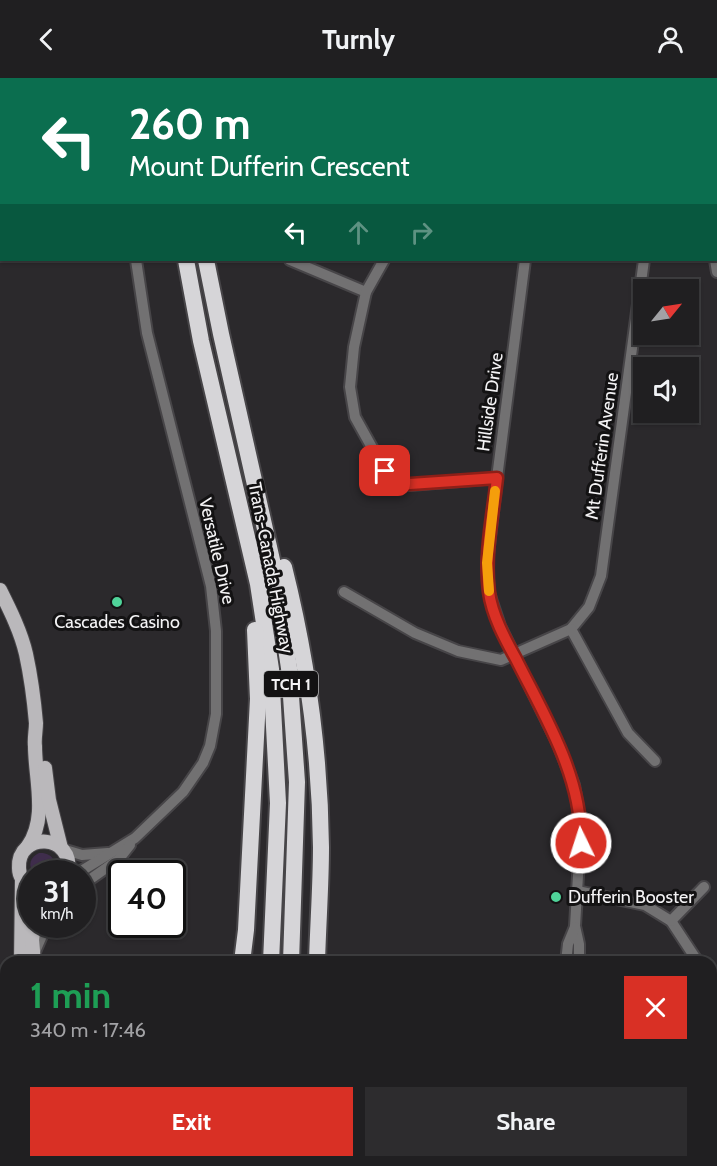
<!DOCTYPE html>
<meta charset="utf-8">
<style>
body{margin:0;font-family:Cabin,sans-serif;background:#2d2c2e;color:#f1f3f6;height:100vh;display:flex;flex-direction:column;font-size:22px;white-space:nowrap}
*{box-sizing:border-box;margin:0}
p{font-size:20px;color:#a2a2a5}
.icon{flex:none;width:33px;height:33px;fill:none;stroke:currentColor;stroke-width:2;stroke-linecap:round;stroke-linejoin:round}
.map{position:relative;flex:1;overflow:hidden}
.side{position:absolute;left:0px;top:878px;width:717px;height:212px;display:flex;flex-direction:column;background:#201f21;border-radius:18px 18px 0 0;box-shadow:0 2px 4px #0004,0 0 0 2px #3d3d3f}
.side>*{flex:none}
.hud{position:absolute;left:0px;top:0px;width:717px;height:183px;box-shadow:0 2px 4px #0004,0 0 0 2px #3d3d3f;background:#0b6e4f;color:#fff;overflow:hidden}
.needle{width:39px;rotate:60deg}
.controls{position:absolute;left:633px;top:201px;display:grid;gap:12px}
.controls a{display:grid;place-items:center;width:66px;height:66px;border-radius:0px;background:#201f21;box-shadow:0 2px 4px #0004,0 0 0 2px #3d3d3f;font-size:30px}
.speed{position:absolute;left:18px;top:782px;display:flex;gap:12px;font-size:30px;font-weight:700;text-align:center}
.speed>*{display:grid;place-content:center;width:78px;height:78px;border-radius:50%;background:#201f21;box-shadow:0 2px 4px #0004,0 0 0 2px #3d3d3f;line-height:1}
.speed small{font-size:15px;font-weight:400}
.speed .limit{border:3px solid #111;border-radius:9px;background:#fff;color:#111}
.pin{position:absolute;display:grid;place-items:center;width:51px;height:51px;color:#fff;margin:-26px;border-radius:12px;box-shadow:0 3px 9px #0006}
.me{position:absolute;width:66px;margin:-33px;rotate:356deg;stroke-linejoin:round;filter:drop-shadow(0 0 4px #0008)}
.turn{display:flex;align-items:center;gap:21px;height:126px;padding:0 30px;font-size:27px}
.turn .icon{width:78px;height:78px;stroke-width:2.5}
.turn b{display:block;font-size:42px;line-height:51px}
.lanes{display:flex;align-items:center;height:57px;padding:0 30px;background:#0003;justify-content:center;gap:30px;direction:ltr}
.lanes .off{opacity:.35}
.round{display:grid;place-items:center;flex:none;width:63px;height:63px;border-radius:0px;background:#2d2c2e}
.summary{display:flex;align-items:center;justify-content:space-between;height:102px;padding:0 30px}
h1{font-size:36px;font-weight:700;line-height:45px;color:#1e9e55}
.primary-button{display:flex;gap:12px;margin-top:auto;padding:12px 30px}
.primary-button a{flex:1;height:69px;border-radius:0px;background:#d93025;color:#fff;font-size:24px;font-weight:700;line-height:69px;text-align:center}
.primary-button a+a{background:#2d2c2e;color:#f1f3f6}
header{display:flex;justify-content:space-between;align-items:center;height:78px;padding:0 30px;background:#201f21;font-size:27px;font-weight:700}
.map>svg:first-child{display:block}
.green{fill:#3f2d4c}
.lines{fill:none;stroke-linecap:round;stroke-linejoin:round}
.minor-casing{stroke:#474548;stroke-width:14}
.major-casing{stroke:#474548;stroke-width:16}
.highway-casing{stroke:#474548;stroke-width:20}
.minor{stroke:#727172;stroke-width:10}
.major{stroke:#bab8bb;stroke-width:14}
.highway{stroke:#d6d5d8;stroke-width:16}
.route-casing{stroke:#8d1f18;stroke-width:15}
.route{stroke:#d93025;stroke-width:10}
.slow{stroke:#f59e0b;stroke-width:10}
.poi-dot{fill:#4fd399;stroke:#131213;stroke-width:2}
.labels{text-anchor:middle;stroke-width:6;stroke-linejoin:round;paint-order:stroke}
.shield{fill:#131213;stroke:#b0b0b1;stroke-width:1.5}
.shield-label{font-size:16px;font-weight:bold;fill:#f4f3f5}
.street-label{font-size:18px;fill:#f4f3f5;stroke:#131213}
.poi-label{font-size:18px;fill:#f4f3f5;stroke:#131213}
</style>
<header><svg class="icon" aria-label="back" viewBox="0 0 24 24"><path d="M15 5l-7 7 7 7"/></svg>Turnly<svg class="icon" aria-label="person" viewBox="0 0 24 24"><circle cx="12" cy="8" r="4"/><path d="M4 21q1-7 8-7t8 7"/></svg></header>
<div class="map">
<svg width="717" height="1088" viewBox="0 0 717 1088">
<rect width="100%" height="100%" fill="#2b292c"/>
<path class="green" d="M 39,775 C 52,774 58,784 52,795 L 33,795 C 28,787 30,779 39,775 Z"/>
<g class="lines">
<defs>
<g id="minor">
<path d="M 675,0 L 676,2"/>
<path d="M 133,2 L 133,0"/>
<path d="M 550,2 L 550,0"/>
<path d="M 290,182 L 366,214"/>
<path d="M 384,182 L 366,214 L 354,269 L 350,309 L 355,339 L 385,393 L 395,403 L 410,407 L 497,400"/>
<path d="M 525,182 L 497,400 L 487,485 L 489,515 L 500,548 L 558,666 L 574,707 L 581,747 L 575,848 L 579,866 L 579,884"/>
<path d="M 715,182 L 717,194"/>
<path d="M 344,514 L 415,555 L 458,573 L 501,582 L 571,551 L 589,529 L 601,498 L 644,182"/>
<path d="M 571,551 L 628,655 L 655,683"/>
<path d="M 62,771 L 82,777 L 108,775"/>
<path d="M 78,795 L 135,760 L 183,714 L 203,685 L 210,668 L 216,636 L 216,553 L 211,508 L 147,255 L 136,182"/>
<path d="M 82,807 L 119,781 L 130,767"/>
<path d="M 577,813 L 645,827 L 671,843 L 698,884"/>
<path d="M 671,843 L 704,809"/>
<path d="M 34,876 L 47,846"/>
<path d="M 566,884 L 568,866 L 575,849"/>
<path d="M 711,939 L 717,964"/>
<path d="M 579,1083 L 579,1088"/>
<path d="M 596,1083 L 596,1088"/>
</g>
<g id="major">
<path d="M 0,512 C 10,532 21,554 26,576 C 31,599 34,622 36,645 C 36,653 34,661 35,668 C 35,701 48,739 28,768"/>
<path d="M 45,690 L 49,722 L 61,770"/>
<path d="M 32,810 C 24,805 19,799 19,790 C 17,753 75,755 68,795"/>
<path d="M 21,884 L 22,802"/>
<path d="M 34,884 L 32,862 L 34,846"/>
<path d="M 39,1083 L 39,1088"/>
<path d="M 52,1083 L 53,1088"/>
</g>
<g id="highway">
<path d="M 179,2 L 179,0"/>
<path d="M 198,2 L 199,0"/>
<path d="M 186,182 L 201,263 L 258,506 L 271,591 L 278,725 L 271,884"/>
<path d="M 206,182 L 221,256 L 274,491 L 289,590 L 297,704 L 291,884"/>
<path d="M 284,489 C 307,581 320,674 321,769 C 321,807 318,846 317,884"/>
<path d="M 242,884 L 246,852 L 258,621 L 255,552"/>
<path d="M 238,1083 L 240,1088"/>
<path d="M 313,1083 L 314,1088"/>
<path d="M 263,1088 L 263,1083"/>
<path d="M 282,1088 L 282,1083"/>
</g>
</defs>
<use href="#minor" class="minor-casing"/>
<use href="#major" class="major-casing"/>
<use href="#highway" class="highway-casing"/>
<use href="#minor" class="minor"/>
<use href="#major" class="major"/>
<use href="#highway" class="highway"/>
</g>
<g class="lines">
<defs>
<path id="route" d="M 385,393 L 395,403 L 410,406 L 497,400 C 493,436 484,477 489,514 C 492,537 505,561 516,581 C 545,639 582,698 581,765"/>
</defs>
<use href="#route" class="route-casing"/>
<use href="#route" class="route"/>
<path class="slow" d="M 489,513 L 487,485 L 495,413"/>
</g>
<g class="poi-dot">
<circle cx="117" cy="524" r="6"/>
<circle cx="556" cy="819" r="6"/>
</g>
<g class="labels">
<rect class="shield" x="264" y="593" width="54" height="26" rx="4.5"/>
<g class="shield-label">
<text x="291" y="612">TCH 1</text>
</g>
<g class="street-label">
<text transform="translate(490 324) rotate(-82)" y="6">Hillside Drive</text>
<text transform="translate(602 368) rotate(-82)" y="6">Mt Dufferin Avenue</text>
<text transform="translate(217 473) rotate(77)" y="6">Versatile Drive</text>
<text transform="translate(271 490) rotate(79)" y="6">Trans-Canada Highway</text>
</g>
<g class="poi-label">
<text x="117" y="550">Cascades Casino</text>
<text x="568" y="825" text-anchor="start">Dufferin Booster</text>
</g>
</g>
</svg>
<div class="controls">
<a><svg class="needle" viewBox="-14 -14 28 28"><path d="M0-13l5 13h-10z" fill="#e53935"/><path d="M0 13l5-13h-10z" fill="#a2a2a5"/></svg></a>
<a><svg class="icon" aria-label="sound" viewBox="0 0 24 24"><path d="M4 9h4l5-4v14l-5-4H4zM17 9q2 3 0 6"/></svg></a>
</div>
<div class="speed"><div>31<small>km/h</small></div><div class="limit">40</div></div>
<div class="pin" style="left:385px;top:393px;background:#d93025"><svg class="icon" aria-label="arrive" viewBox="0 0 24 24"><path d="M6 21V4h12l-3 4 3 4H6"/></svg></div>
<svg class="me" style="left:581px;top:765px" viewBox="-20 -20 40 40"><circle r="17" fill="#d93025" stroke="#fff" stroke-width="3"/><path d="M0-11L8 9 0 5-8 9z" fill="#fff"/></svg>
<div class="hud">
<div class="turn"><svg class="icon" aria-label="left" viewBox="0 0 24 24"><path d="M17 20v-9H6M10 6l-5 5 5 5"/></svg><div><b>260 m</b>Mount Dufferin Crescent</div></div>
<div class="lanes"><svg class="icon" aria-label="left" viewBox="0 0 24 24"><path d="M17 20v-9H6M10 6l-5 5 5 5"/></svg><svg class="icon off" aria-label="ahead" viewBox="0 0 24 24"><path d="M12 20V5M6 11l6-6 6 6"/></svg><svg class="icon off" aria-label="right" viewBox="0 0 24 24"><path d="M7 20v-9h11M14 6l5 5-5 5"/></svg></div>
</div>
<section class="side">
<div class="summary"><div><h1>1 min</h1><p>340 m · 17:46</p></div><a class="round" style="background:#d93025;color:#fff"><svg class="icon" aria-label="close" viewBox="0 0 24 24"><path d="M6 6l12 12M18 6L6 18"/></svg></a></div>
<div class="primary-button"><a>Exit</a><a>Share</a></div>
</section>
</div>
